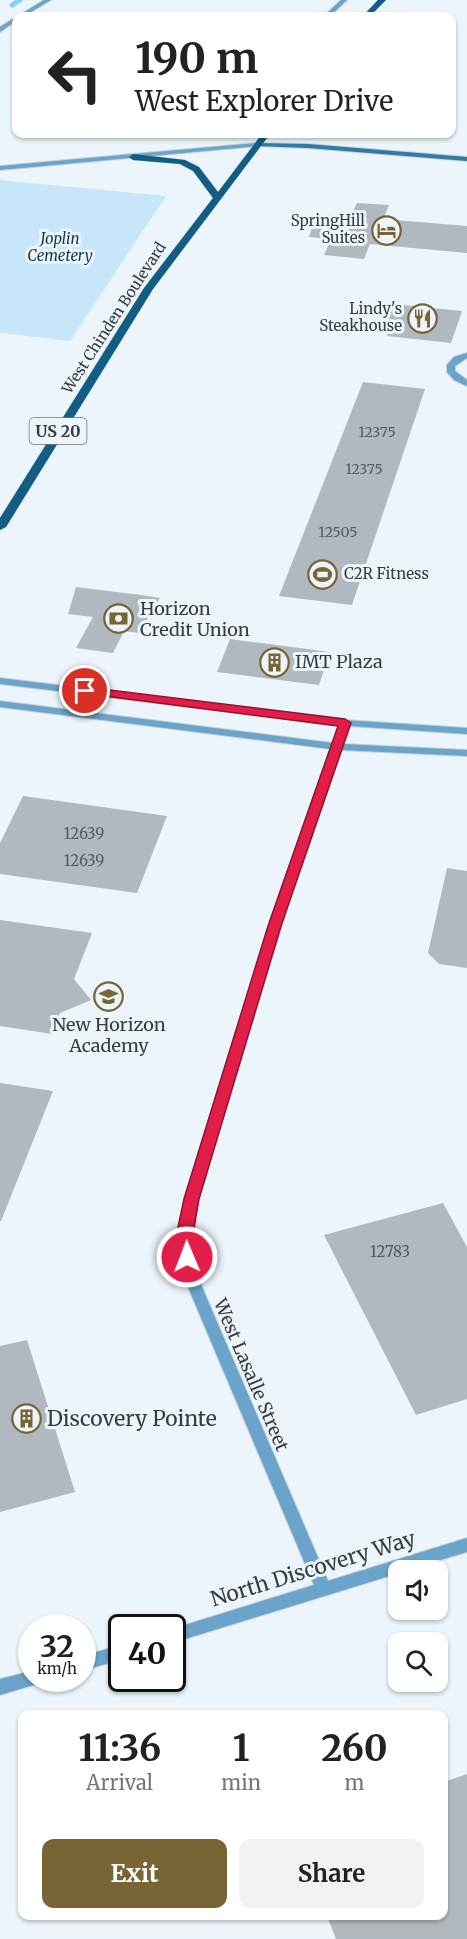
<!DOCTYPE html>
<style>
body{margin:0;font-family:Merriweather,serif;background:#f2f2f2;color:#222;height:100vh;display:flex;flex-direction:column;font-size:22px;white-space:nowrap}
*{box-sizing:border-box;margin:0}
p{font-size:20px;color:#767676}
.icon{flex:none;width:33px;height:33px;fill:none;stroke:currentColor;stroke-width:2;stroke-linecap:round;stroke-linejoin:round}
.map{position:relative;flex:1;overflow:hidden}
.drawer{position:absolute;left:18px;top:1710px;width:430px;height:210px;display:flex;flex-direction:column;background:#fff;border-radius:12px;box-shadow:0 2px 4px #0004}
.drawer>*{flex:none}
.top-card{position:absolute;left:12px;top:12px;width:444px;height:126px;border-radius:12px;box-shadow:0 2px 4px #0004;background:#fff;color:#222;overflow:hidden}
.buttons{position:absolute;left:388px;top:1560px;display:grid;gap:12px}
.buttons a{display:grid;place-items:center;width:60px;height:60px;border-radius:12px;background:#fff;box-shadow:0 2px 4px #0004;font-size:30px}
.speed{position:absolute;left:18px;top:1614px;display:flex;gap:12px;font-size:30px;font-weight:700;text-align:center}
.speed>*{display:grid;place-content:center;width:78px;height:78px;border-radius:50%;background:#fff;box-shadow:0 2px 4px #0004;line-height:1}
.speed small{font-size:15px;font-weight:400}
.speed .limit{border:3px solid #111;border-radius:9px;background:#fff;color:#111}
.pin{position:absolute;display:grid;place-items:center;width:51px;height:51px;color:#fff;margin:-26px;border:3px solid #fff;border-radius:50%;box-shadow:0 2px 6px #0007}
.me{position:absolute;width:66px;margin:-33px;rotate:359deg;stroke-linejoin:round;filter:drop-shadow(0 0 4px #0008)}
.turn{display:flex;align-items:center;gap:21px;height:126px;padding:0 24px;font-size:27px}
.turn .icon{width:78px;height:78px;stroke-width:2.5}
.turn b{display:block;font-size:42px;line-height:51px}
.eta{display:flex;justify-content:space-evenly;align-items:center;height:102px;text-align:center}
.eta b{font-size:36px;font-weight:700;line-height:42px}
.button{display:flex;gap:12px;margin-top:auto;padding:12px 24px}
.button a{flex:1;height:69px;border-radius:12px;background:#796534;color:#fff;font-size:24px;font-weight:700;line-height:69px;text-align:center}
.button a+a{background:#f2f2f2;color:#222}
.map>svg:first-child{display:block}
.green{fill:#c8e6fa}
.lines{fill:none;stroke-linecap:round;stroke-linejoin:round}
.stream{stroke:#85cefc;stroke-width:5}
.building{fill:#b0b9bf}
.minor-casing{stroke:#c8d0d5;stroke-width:2}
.tertiary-casing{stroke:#c8d0d5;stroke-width:2}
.secondary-casing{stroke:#c8d0d5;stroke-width:2}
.primary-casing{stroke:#c8d0d5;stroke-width:1}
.minor{fill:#6aa4ca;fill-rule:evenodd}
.tertiary{fill:#6aa4ca;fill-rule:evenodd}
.secondary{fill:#307ba6;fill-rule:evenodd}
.primary{fill:#125d84;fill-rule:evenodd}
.route{fill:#e11d48;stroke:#92132f;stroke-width:1.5}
.labels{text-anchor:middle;stroke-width:6;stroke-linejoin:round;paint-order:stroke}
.far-number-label{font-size:14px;fill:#575b5f}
.far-poi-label{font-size:15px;fill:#393c3f;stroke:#ecf5fb;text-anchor:end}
.far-park-label{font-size:15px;font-style:italic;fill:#113a52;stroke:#ecf5fb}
.far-street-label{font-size:15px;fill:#393c3f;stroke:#ecf5fb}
.number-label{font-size:15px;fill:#575b5f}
.shield{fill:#ecf5fb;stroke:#6f7477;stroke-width:1.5}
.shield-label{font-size:16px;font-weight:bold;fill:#393c3f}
.poi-label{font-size:18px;fill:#393c3f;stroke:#ecf5fb;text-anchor:start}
.street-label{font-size:18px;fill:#393c3f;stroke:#ecf5fb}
.near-poi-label{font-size:21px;fill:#393c3f;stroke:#ecf5fb;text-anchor:start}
.near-street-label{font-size:21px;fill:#393c3f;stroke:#ecf5fb}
</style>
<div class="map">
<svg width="467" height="1939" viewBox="0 0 467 1939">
<rect width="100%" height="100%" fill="#ecf5fb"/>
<path class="green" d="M 0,180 L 166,196 L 70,341 L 0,333 Z"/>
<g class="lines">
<path class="stream" d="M 12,5 L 20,0"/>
</g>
<g class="building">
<path d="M 357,203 L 389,205 L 383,219 L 467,226 L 467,253 L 370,244 L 364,259 L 324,255 L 331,239 L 309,237 L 317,214 L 351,216 Z"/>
<path d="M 393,304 L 462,311 L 451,343 L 387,336 L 391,326 L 384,325 Z"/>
<path d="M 363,382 L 425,389 L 352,605 L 279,596 Z"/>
<path d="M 76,587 L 141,595 L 160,598 L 139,633 L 124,631 L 113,653 L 76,648 L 93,617 L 68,614 Z"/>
<path d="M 230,639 L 330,652 L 319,685 L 217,672 Z"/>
<path d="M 23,796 L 167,816 L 137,893 L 0,874 L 0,843 Z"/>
<path d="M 447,868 L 467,871 L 467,968 L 439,964 L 428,953 Z"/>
<path d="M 0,920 L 92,933 L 74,979 L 91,1000 L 60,1013 L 52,1034 L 0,1026 Z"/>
<path d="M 0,1083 L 53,1091 L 1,1221 L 0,1221 Z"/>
<path d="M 443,1203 L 467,1247 L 467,1399 L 416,1415 L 324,1235 Z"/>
<path d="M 27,1340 L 75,1492 L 0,1512 L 0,1346 Z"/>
<path d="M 467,1774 L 467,1939 L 336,1939 L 327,1916 L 444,1916 L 444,1782 Z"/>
</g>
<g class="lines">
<defs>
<g id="minor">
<path d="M 44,0 L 51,0 L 24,16 L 18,16 Z"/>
<path d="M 341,0 L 347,0 L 330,16 L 324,16 Z"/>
<path d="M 16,17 L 16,21 L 0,32 L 0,27 Z"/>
<path d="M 257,143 L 260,145 L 259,146 L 0,170 L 0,166 Z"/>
</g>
<g id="tertiary">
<path d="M 467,353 L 467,358 L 455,366 L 455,371 L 467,380 L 467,386 L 454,380 L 447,372 L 447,365 L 454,357 Z"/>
<path d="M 0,678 L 345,720 L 467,728 L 467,734 L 349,726 L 343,744 L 467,750 L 467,756 L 341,750 L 291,895 L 198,1199 C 193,1230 194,1257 202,1287 L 328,1581 L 467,1538 L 467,1552 L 407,1570 L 399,1570 L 399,1573 L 172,1643 L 172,1629 L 314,1585 L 188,1287 C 181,1257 179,1230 184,1199 L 279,895 L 330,749 L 0,707 L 0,701 L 333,743 L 339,725 L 0,684 Z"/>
<path d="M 122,1645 L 122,1659 L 82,1671 L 82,1656 Z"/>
<path d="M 32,1671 L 32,1678 L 42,1678 L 40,1683 L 0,1695 L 0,1679 Z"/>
</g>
<path id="secondary" d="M 257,143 L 308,144 L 467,157 L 467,161 L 308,148 L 255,146 L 254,145 Z"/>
<g id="primary">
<path d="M 378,0 L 386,0 L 370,16 L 363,16 Z"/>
<path d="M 262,134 L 270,134 L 153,289 L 6,527 L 0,530 L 0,518 L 144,288 L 213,198 L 193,171 L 180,164 L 133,160 L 129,157 L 133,154 L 185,160 L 199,167 L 218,192 Z"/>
</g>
</defs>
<use href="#minor" class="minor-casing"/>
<use href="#tertiary" class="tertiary-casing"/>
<use href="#secondary" class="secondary-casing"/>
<use href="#primary" class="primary-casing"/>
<use href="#minor" class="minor"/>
<use href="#tertiary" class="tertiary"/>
<use href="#secondary" class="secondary"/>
<use href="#primary" class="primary"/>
</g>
<path class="route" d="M 85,687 L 345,719 L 351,723 L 281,926 L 199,1199 L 194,1227 L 194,1257 L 192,1262 L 181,1262 L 179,1257 L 178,1227 L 184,1199 L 268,926 L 338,726 L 81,693 L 79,691 Z"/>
<defs>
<symbol id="hotel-ring" viewBox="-11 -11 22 22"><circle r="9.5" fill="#ecf5fb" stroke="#796534" stroke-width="1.5"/><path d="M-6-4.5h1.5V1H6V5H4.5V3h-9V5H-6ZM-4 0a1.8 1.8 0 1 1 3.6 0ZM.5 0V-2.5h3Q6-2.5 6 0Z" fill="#796534"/></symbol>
<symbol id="restaurant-ring" viewBox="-11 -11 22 22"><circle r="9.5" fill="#ecf5fb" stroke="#796534" stroke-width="1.5"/><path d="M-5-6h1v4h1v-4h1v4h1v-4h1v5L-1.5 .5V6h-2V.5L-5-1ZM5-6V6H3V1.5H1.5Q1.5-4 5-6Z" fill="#796534"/></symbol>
<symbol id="stadium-ring" viewBox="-11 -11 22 22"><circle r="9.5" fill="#ecf5fb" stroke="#796534" stroke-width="1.5"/><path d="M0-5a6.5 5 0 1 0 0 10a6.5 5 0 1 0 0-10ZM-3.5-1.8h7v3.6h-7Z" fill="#796534"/></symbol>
<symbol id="bank-ring" viewBox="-11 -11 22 22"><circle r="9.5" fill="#ecf5fb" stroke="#796534" stroke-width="1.5"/><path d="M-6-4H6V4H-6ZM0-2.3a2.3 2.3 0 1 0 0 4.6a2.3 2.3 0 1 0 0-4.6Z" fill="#796534"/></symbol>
<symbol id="building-ring" viewBox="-11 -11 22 22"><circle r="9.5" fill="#ecf5fb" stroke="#796534" stroke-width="1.5"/><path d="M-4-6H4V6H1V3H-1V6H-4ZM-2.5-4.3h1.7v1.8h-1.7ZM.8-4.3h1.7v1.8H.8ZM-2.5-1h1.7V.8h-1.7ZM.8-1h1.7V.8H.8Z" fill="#796534"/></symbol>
<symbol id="school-ring" viewBox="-11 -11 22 22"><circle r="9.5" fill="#ecf5fb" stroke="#796534" stroke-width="1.5"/><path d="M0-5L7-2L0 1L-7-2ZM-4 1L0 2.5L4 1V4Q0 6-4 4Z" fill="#796534"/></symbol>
</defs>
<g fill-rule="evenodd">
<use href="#hotel-ring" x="370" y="214" width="33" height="33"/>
<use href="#restaurant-ring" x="406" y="302" width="33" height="33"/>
<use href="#stadium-ring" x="306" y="558" width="33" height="33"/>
<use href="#bank-ring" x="102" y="602" width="33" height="33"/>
<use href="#building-ring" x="258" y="646" width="33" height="33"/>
<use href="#school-ring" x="92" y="980" width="33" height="33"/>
<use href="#building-ring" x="10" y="1402" width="33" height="33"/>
</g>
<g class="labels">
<g class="far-number-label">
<text x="377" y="437">12375</text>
<text x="364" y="474">12375</text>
<text x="338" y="537">12505</text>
</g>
<g class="far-poi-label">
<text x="365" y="226">SpringHill<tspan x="365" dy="17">Suites</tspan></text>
<text x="402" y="314">Lindy's<tspan x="402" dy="17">Steakhouse</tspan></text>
<text x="344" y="579" text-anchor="start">C2R Fitness</text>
</g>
<g class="far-park-label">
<text x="60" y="244">Joplin<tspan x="60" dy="17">Cemetery</tspan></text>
</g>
<g class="far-street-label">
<text transform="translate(114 318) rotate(-57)" y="5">West Chinden Boulevard</text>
</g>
<g class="number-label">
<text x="84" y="839">12639</text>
<text x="84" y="866">12639</text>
<text x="390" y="1257">12783</text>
</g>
<rect class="shield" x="29.5" y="418" width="57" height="26" rx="4.5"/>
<g class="shield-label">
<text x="58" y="437">US 20</text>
</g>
<g class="poi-label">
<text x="140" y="615">Horizon<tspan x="140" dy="21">Credit Union</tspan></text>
<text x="295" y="668">IMT Plaza</text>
<text x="109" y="1031" text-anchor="middle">New Horizon<tspan x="109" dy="21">Academy</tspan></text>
</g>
<g class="street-label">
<text transform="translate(251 1375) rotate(67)" y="6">West Lasalle Street</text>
</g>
<g class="near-poi-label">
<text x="47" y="1426">Discovery Pointe</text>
</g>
<g class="near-street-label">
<text transform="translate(313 1569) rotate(-17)" y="7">North Discovery Way</text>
</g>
</g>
</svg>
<div class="buttons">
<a><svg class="icon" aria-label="sound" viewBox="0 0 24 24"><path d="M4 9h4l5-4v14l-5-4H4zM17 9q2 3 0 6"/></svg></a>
<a><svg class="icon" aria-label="search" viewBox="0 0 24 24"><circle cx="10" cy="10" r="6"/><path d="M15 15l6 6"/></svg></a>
</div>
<div class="speed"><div>32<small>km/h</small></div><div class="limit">40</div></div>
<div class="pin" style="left:85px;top:691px;background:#d93025"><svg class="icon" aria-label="arrive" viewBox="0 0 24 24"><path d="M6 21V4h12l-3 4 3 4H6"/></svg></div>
<svg class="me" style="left:187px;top:1257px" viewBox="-20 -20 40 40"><circle r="17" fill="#e11d48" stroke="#fff" stroke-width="3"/><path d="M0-11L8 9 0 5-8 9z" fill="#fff"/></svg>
<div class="top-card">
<div class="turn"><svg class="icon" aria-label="left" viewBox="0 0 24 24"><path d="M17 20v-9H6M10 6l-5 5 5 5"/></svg><div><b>190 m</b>West Explorer Drive</div></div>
</div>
<section class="drawer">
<div class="eta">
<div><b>11:36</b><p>Arrival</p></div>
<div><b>1</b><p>min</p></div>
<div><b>260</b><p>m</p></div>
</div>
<div class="button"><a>Exit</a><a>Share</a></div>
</section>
</div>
